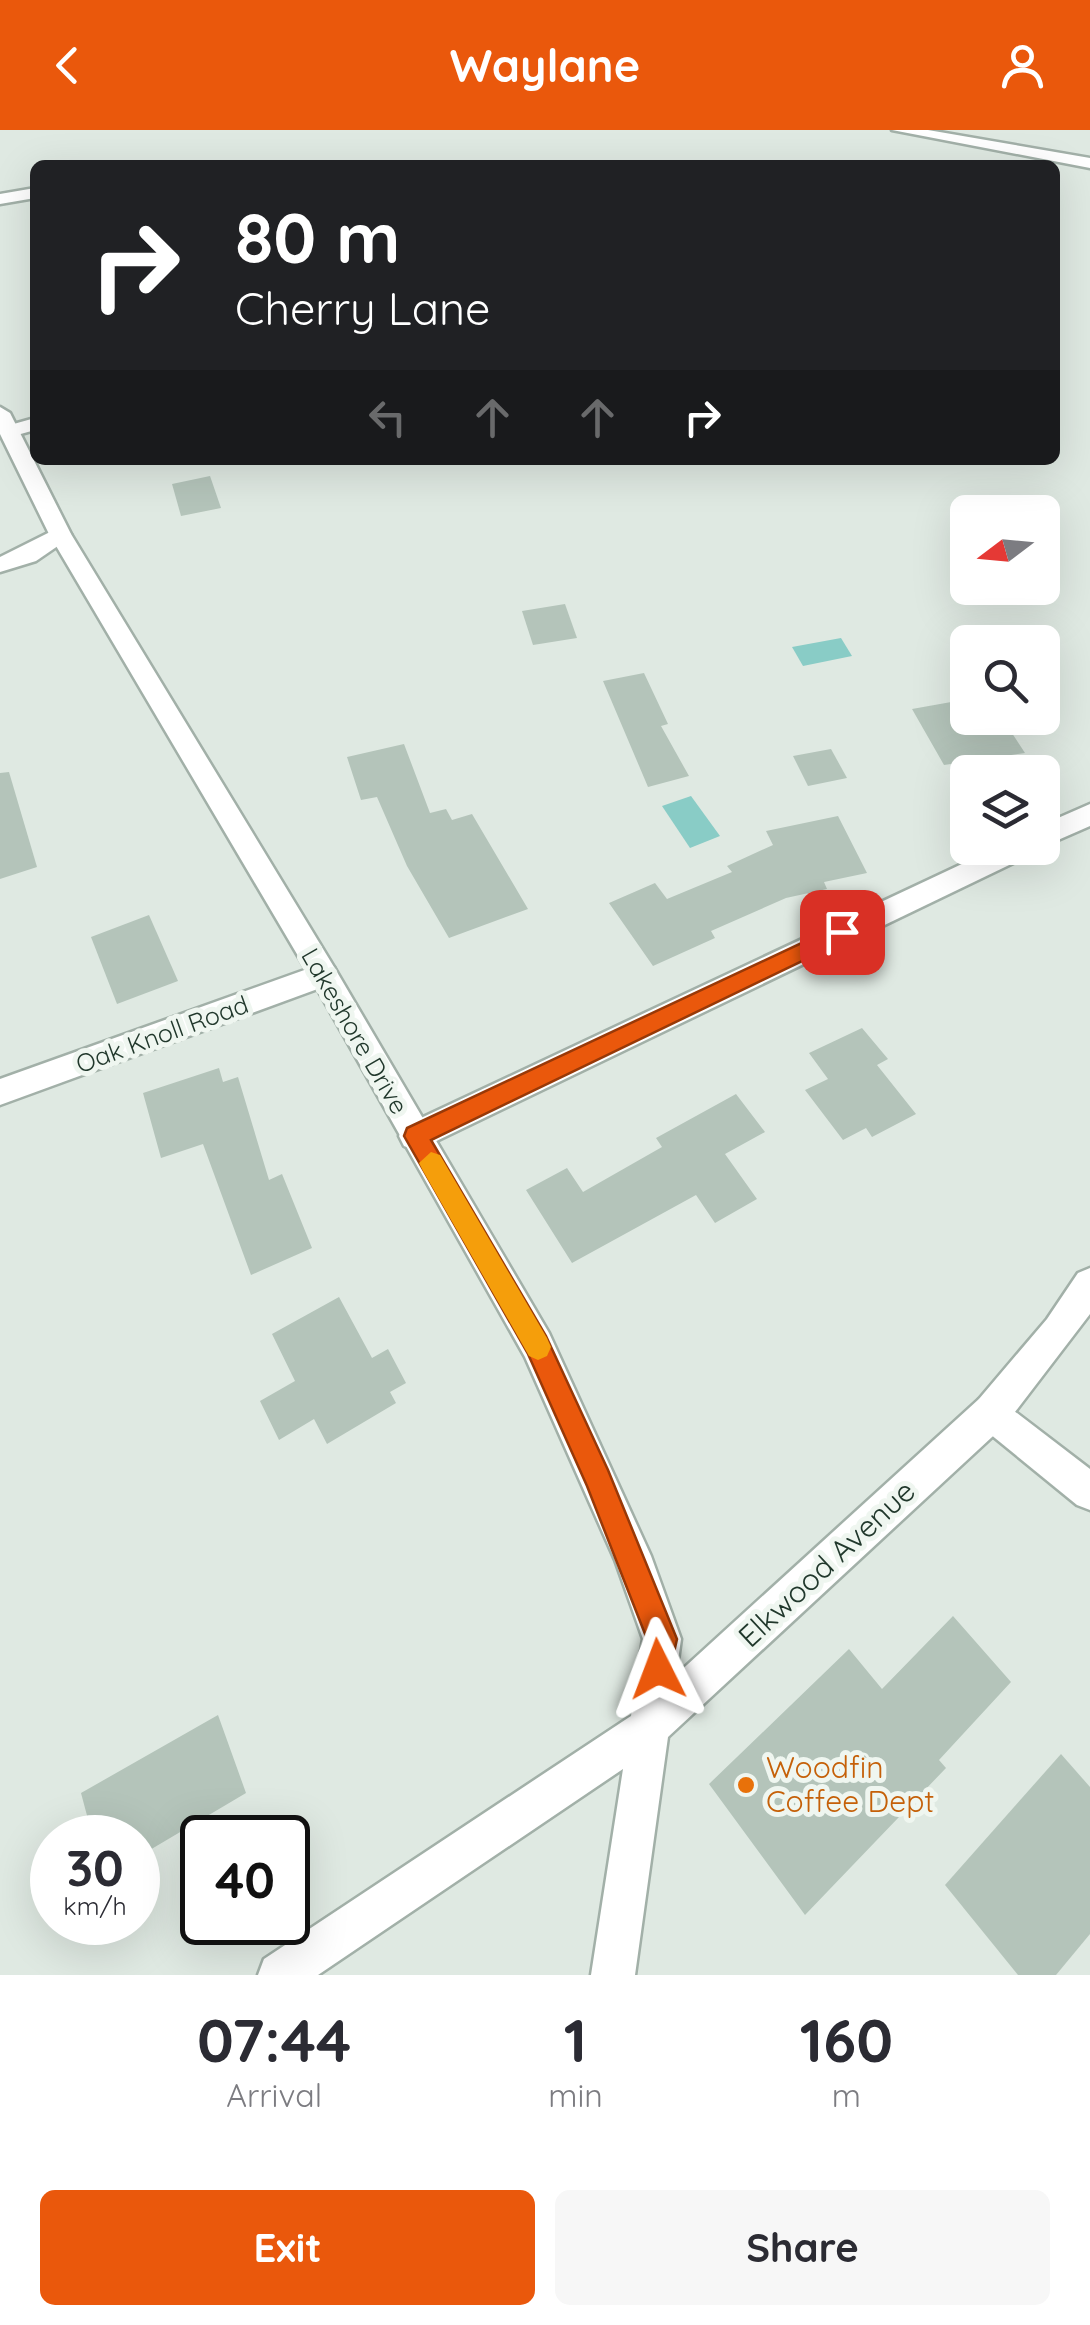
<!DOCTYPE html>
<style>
body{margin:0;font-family:Quicksand,sans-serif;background:#f7f7f7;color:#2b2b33;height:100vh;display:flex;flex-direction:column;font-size:38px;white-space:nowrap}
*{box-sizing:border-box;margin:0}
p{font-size:32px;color:#7c7c81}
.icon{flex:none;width:55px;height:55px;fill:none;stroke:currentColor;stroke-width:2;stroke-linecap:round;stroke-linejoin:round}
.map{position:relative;height:1845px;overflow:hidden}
.drawer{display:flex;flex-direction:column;background:#fff;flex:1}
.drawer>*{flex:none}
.guide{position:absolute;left:30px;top:30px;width:1030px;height:305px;border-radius:15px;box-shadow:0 10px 40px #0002;background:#202124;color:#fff;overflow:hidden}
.needle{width:65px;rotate:254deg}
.controls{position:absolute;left:950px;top:365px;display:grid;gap:20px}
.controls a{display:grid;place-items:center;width:110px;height:110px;border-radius:15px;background:#fff;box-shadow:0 10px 40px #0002;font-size:50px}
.speed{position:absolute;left:30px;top:1685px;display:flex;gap:20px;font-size:50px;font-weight:700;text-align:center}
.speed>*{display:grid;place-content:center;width:130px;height:130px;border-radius:50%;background:#fff;box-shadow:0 10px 40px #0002;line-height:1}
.speed small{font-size:25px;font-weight:400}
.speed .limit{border:5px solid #111;border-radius:15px;background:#fff;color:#111}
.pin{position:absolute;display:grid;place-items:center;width:85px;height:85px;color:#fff;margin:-42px;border-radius:20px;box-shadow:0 5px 15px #0006}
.me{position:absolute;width:110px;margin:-55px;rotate:357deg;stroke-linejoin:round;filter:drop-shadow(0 0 8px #0008)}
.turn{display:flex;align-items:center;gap:35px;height:210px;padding:0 40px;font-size:45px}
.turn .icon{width:130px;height:130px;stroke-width:2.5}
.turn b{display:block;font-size:70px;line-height:85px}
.lanes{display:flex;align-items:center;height:95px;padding:0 40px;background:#0003;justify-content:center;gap:50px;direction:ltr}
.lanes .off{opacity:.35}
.eta{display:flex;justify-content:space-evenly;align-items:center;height:170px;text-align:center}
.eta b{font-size:60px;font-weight:700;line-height:70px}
.cta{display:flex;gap:20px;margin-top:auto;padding:20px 40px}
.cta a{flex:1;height:115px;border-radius:15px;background:#ea580c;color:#fff;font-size:40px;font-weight:700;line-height:115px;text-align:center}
.cta a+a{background:#f7f7f7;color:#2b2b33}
header{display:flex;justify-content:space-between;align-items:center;height:130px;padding:0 40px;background:#ea580c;color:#fff;font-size:45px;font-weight:700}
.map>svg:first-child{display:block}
.water{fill:#89ccc6}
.building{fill:#b4c4ba}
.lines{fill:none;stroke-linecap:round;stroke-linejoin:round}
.minor-casing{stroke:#a2b0a8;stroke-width:5}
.tertiary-casing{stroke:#a2b0a8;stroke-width:5}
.minor{fill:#fff;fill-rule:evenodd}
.tertiary{fill:#fff;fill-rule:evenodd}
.route{fill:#ea580c;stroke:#983908;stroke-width:2.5}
.slow{fill:#f59e0b}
.food-dot{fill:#e8710a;stroke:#eff6f0;stroke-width:4}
.labels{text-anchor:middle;stroke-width:10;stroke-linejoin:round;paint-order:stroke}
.street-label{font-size:25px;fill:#21382c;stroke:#eff6f0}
.near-street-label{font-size:30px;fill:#21382c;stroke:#eff6f0}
.near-food-label{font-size:30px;fill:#c56008;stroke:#eff6f0;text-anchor:start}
</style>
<header><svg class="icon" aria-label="back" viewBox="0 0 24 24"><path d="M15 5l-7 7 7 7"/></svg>Waylane<svg class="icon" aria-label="person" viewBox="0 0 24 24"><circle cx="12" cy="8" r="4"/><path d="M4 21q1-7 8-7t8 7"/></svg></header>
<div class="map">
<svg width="1090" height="1845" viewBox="0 0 1090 1845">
<rect width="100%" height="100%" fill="#dfe9e2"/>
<g class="water">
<path d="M 841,508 L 852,526 L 803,536 L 792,517 Z"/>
<path d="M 691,666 L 720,706 L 690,718 L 662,676 Z"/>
</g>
<g class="building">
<path d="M 210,346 L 221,378 L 181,386 L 172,354 Z"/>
<path d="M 565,474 L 577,508 L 533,515 L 522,481 Z"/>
<path d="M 644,543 L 668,594 L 661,596 L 689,646 L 648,657 L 603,551 Z"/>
<path d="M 968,569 L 968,588 L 1002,588 L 1025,623 L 944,635 L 912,579 Z"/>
<path d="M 404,614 L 430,683 L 446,679 L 452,690 L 472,684 L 528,779 L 449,808 L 407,736 L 377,667 L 361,670 L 347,627 Z"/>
<path d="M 831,619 L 847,648 L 808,656 L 793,626 Z"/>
<path d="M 9,642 L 37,737 L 0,749 L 0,643 Z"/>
<path d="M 838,686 L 867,743 L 824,752 L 827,759 L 786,768 L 711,801 L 715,808 L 653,836 L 609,773 L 655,753 L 667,769 L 732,742 L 727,736 L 773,715 L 766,701 Z"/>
<path d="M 149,785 L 178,851 L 117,874 L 91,807 Z"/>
<path d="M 862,898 L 888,929 L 877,935 L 916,984 L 872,1007 L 866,998 L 843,1010 L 805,960 L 828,949 L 809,923 Z"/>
<path d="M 219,938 L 223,952 L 238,947 L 269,1050 L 282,1044 L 312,1118 L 251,1145 L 203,1014 L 161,1028 L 143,963 Z"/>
<path d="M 736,964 L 765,1002 L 725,1024 L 757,1069 L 715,1093 L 696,1065 L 572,1133 L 526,1060 L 567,1038 L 583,1062 L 662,1017 L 656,1008 Z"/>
<path d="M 339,1167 L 372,1228 L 388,1219 L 406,1253 L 390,1262 L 396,1273 L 327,1314 L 314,1289 L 279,1310 L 260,1271 L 295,1251 L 272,1204 Z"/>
<path d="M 953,1486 L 1011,1552 L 939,1630 L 946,1638 L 805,1785 L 709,1654 L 849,1519 L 882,1559 Z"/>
<path d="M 218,1585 L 246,1663 L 138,1727 L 138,1708 L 93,1708 L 81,1663 Z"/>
<path d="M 1061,1624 L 1090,1657 L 1090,1804 L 1056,1845 L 1018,1845 L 945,1755 Z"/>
</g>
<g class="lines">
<defs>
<g id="minor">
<path d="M 892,0 L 928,0 L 1090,28 L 1090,38 Z"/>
<path d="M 35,58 L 35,68 L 0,74 L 0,64 Z"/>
<path d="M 35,288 L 35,300 L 10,307 L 0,301 L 3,297 Z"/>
<path d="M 60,397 L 71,404 L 68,409 L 36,431 L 0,442 L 0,427 Z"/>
<path d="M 1090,674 L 1090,696 L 1042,717 L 1042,695 Z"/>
<path d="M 996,718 L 1033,718 L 1030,725 L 426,1016 L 415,1020 L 404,1016 L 399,1006 L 404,996 Z"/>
<path d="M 324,833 L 334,837 L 338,845 L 334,853 L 0,975 L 0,949 Z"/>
<path d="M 992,1264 L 1090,1339 L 1090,1380 L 1077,1375 L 979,1295 L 974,1282 L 979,1269 Z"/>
</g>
<path id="tertiary" d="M 0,277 L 10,283 L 71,404 L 334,837 L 549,1203 L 651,1426 L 681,1509 L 676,1545 L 979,1269 L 1047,1189 L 1078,1143 L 1090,1138 L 1090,1184 L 1005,1295 L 668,1607 L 635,1845 L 591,1845 L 623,1639 L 318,1845 L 258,1845 L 264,1829 L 631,1586 L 643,1509 L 615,1430 L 525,1227 L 314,853 L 49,404 L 0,304 Z"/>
</defs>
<use href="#minor" class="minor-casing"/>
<use href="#tertiary" class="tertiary-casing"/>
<use href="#minor" class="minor"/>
<use href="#tertiary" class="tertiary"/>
</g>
<path class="route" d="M 842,794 L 853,802 L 850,808 L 431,1010 L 546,1206 L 608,1340 L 677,1509 L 668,1549 L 658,1554 L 647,1549 L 643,1539 L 647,1509 L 587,1356 L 528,1224 L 404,1006 L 407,998 Z"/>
<path class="slow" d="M 431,1022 L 440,1025 L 547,1208 L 551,1217 L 547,1226 L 538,1230 L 529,1226 L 423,1041 L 419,1033 Z"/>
<circle class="food-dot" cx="746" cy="1655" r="10"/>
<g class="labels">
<g class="street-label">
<text transform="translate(355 901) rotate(60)" y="9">Lakeshore Drive</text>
<text transform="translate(162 904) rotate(-20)" y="9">Oak Knoll Road</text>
</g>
<g class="near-street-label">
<text transform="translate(827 1434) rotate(-43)" y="10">Elkwood Avenue</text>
</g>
<g class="near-food-label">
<text x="766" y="1648">Woodfin<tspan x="766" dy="34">Coffee Dept</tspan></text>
</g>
</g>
</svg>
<div class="controls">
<a><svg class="needle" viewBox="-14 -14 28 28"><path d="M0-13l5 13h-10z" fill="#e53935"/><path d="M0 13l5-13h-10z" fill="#7c7c81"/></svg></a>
<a><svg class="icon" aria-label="search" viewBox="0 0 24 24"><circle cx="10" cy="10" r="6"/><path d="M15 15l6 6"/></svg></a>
<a><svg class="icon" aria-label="layers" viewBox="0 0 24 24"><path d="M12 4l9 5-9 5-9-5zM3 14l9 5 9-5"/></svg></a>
</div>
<div class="speed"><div>30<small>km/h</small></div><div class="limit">40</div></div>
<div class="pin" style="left:842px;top:802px;background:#d93025"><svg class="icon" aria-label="arrive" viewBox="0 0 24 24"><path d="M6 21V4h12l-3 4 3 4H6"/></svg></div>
<svg class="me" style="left:658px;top:1539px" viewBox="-20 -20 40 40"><path d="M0-17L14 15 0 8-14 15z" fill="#ea580c" stroke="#fff" stroke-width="4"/></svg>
<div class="guide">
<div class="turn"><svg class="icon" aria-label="right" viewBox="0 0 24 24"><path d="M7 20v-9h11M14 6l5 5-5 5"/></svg><div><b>80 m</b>Cherry Lane</div></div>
<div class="lanes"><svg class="icon off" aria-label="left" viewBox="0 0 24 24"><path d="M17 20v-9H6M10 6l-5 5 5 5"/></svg><svg class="icon off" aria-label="ahead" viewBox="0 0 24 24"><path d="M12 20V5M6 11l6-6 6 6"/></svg><svg class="icon off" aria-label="ahead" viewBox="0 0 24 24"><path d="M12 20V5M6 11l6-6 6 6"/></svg><svg class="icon" aria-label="right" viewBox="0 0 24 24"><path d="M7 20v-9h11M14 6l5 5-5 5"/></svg></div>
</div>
</div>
<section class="drawer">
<div class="eta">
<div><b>07:44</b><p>Arrival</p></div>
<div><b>1</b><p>min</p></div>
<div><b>160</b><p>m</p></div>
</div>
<div class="cta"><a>Exit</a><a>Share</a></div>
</section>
